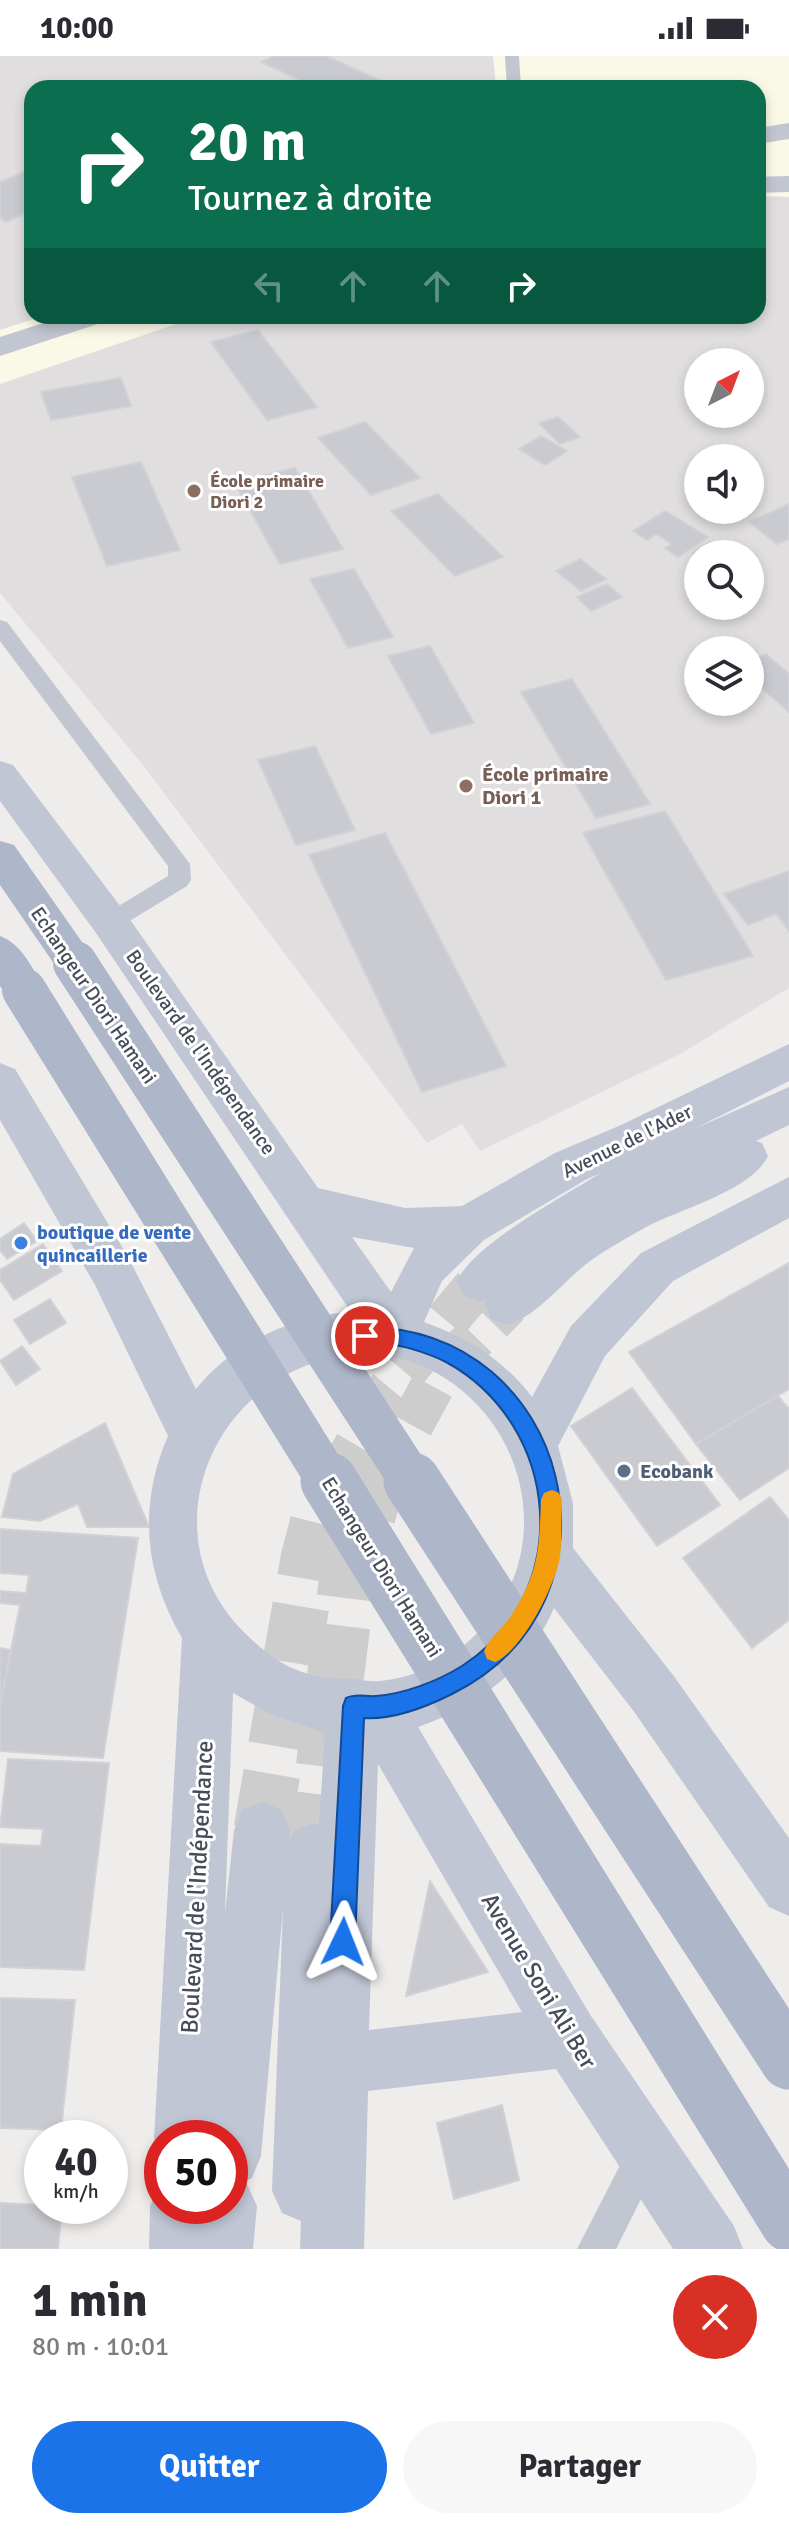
<!DOCTYPE html>
<html lang="fr">
<meta charset="utf-8">
<style>
body{margin:0;font-family:Signika,sans-serif;background:#f7f7f7;color:#2b2b33;height:100vh;display:flex;flex-direction:column;font-size:30px;white-space:nowrap}
*{box-sizing:border-box;margin:0}
p{font-size:26px;color:#7c7c81}
.icon{flex:none;width:44px;height:44px;fill:none;stroke:currentColor;stroke-width:2;stroke-linecap:round;stroke-linejoin:round}
.map{position:relative;height:2193px;overflow:hidden}
.panel{display:flex;flex-direction:column;background:#fff;flex:1}
.panel>*{flex:none}
.guide{position:absolute;left:24px;top:24px;width:742px;height:244px;border-radius:24px;box-shadow:0 4px 12px #0003;background:#0b6e4f;color:#fff;overflow:hidden}
.needle{width:52px;rotate:42deg}
.fabs{position:absolute;left:684px;top:292px;display:grid;gap:16px}
.fabs a{display:grid;place-items:center;width:80px;height:80px;border-radius:50%;background:#fff;box-shadow:0 4px 12px #0003;font-size:40px}
.speed{position:absolute;left:24px;top:2064px;display:flex;gap:16px;font-size:40px;font-weight:700;text-align:center}
.speed>*{display:grid;place-content:center;width:104px;height:104px;border-radius:50%;background:#fff;box-shadow:0 4px 12px #0003;line-height:1}
.speed small{font-size:20px;font-weight:400}
.speed .limit{border:12px solid #d22;background:#fff;color:#111}
.pin{position:absolute;display:grid;place-items:center;width:68px;height:68px;color:#fff;margin:-34px;border:4px solid #fff;border-radius:50%;box-shadow:0 2px 8px #0007}
.me{position:absolute;width:88px;margin:-44px;rotate:2deg;stroke-linejoin:round;filter:drop-shadow(0 0 6px #0008)}
.turn{display:flex;align-items:center;gap:28px;height:168px;padding:0 32px;font-size:36px}
.turn .icon{width:104px;height:104px;stroke-width:2.5}
.turn b{display:block;font-size:56px;line-height:68px}
.lanes{display:flex;align-items:center;height:76px;padding:0 32px;background:#0003;justify-content:center;gap:40px;direction:ltr}
.lanes .off{opacity:.35}
.round{display:grid;place-items:center;flex:none;width:84px;height:84px;border-radius:42px;background:#f7f7f7}
.headline{display:flex;align-items:center;justify-content:space-between;height:136px;padding:0 32px}
h1{font-size:48px;font-weight:800;line-height:60px}
.cta{display:flex;gap:16px;margin-top:auto;padding:16px 32px}
.cta a{flex:1;height:92px;border-radius:48px;background:#1a73e8;color:#fff;font-size:32px;font-weight:800;line-height:92px;text-align:center}
.cta a+a{background:#f7f7f7;color:#2b2b33}
.status{display:flex;justify-content:space-between;align-items:center;height:56px;padding:0 40px;background:#fff;direction:ltr}
.status svg{height:22px;fill:currentColor}
.map>svg:first-child{display:block}
.commercial{fill:#faf8e6}
.education{fill:#e0dede;fill-rule:evenodd}
.building{fill:#cacbd1;stroke:#d1d1d8;stroke-width:2}
.lines{fill:none;stroke-linecap:round;stroke-linejoin:round}
.secondary-tunnel-far1{stroke:#cdcdce;stroke-width:44;stroke-dasharray:44 22;stroke-linecap:butt}
.secondary-tunnel{stroke:#cdcdce;stroke-width:57;stroke-dasharray:57 28;stroke-linecap:butt}
.service{fill:#c1c6d1;fill-rule:evenodd}
.minor{fill:#c1c6d1;fill-rule:evenodd}
.secondary{fill:#c0c6d4;fill-rule:evenodd}
.primary{fill:#aeb6ca;fill-rule:evenodd}
.primary-bridge-far1{stroke:#aeb6ca;stroke-width:44}
.primary-bridge{stroke:#aeb6ca;stroke-width:57}
.route{fill:#1a73e8;stroke:#114b97;stroke-width:2}
.slow{fill:#f59e0b}
.education-dot{fill:#8d6e63;stroke:#fff;stroke-width:3}
.shop-dot{fill:#3f7fe0;stroke:#fff;stroke-width:3}
.service-dot{fill:#5c6f8a;stroke:#fff;stroke-width:3}
.labels{text-anchor:middle;stroke-width:6;stroke-linejoin:round;paint-order:stroke}
.far-education-label{font-size:18px;font-weight:bold;fill:#785e54;stroke:#fff;text-anchor:start}
.education-label{font-size:20px;font-weight:bold;fill:#785e54;stroke:#fff;text-anchor:start}
.street-label{font-size:20px;fill:#464c58;stroke:#fff}
.shop-label{font-size:20px;font-weight:bold;fill:#366cbe;stroke:#fff;text-anchor:start}
.service-label{font-size:20px;font-weight:bold;fill:#4e5e75;stroke:#fff;text-anchor:start}
.near-street-label{font-size:24px;fill:#464c58;stroke:#fff}
</style>
<div class="status"><b>10:00</b><svg viewBox="0 0 49 12"><path d="M0 12V9h3v3zM5 12V6h3v6zM10 12V3h3v9zM15 12V0h3v12zM26 1h20v11H26zM47 4h2v5h-2z"/></svg></div>
<div class="map">
<svg width="789" height="2193" viewBox="0 0 789 2193">
<rect width="100%" height="100%" fill="#efedec"/>
<g class="commercial">
<path d="M 493,0 L 789,0 L 789,141 L 758,140 L 758,32 L 496,32 Z"/>
<path d="M 42,260 L 200,260 L 0,328 L 0,273 Z"/>
</g>
<g class="education">
<path d="M 0,0 L 493,0 L 496,32 L 32,32 L 32,260 L 43,260 L 0,274 Z"/>
<path d="M 758,140 L 789,141 L 789,932 L 680,998 L 480,1095 L 462,1068 L 427,1087 L 143,709 L 0,537 L 0,328 L 200,260 L 758,260 ZM 698,306 L 750,306 L 750,358 L 698,358 ZM 698,402 L 750,402 L 750,454 L 698,454 ZM 698,498 L 750,498 L 750,550 L 698,550 ZM 698,594 L 750,594 L 750,646 L 698,646 Z"/>
</g>
<g class="building">
<path d="M 274,0 L 326,0 L 397,32 L 317,32 L 261,6 Z"/>
<path d="M 32,113 L 32,154 L 6,166 L 0,162 L 0,126 Z"/>
<path d="M 258,274 L 317,351 L 267,364 L 211,286 Z"/>
<path d="M 121,322 L 131,350 L 51,364 L 41,336 Z"/>
<path d="M 558,361 L 580,381 L 560,388 L 539,367 Z"/>
<path d="M 365,366 L 420,422 L 371,439 L 318,382 Z"/>
<path d="M 541,380 L 567,395 L 545,409 L 519,393 Z"/>
<path d="M 141,406 L 180,494 L 107,510 L 72,421 Z"/>
<path d="M 295,412 L 343,493 L 280,508 L 234,426 Z"/>
<path d="M 438,438 L 503,501 L 455,520 L 391,455 Z"/>
<path d="M 789,448 L 789,483 L 777,488 L 749,466 Z"/>
<path d="M 665,455 L 708,481 L 678,501 L 665,492 L 672,488 L 656,478 L 647,484 L 633,475 Z"/>
<path d="M 710,486 L 729,498 L 698,500 L 693,497 Z"/>
<path d="M 580,503 L 606,523 L 581,535 L 556,515 Z"/>
<path d="M 354,513 L 393,581 L 348,592 L 310,523 Z"/>
<path d="M 607,528 L 622,541 L 591,555 L 577,541 Z"/>
<path d="M 430,590 L 474,667 L 431,678 L 388,600 Z"/>
<path d="M 766,598 L 789,618 L 789,656 L 750,622 L 750,606 Z"/>
<path d="M 572,623 L 650,748 L 596,762 L 521,636 Z"/>
<path d="M 315,690 L 355,774 L 296,789 L 258,704 Z"/>
<path d="M 665,755 L 753,900 L 666,924 L 583,777 Z"/>
<path d="M 385,777 L 506,1010 L 422,1036 L 309,799 Z"/>
<path d="M 789,815 L 789,875 L 776,858 L 748,869 L 724,838 Z"/>
<path d="M 24,1167 L 37,1185 L 7,1203 L 0,1194 L 0,1183 Z"/>
<path d="M 43,1188 L 62,1215 L 14,1244 L 0,1224 L 0,1214 Z"/>
<path d="M 789,1207 L 789,1333 L 696,1388 L 629,1296 Z"/>
<path d="M 50,1243 L 66,1267 L 30,1288 L 14,1264 Z"/>
<path d="M 22,1290 L 40,1313 L 16,1329 L 0,1305 Z"/>
<path d="M 632,1332 L 720,1449 L 657,1490 L 571,1370 Z"/>
<path d="M 778,1340 L 789,1353 L 789,1412 L 740,1444 L 696,1388 Z"/>
<path d="M 105,1367 L 149,1471 L 87,1471 L 78,1448 L 40,1465 L 2,1461 L 13,1418 Z"/>
<path d="M 770,1441 L 789,1464 L 789,1564 L 752,1592 L 683,1502 Z"/>
<path d="M 0,1473 L 138,1482 L 103,1702 L 0,1695 L 0,1649 L 20,1549 L 0,1547 L 0,1535 L 26,1537 L 29,1519 L 0,1517 Z"/>
<path d="M 0,1592 L 11,1594 L 0,1649 Z"/>
<path d="M 8,1703 L 109,1707 L 84,1914 L 0,1911 L 0,1788 L 41,1790 L 43,1773 L 0,1771 Z"/>
<path d="M 430,1825 L 488,1916 L 406,1940 Z"/>
<path d="M 0,1942 L 75,1944 L 61,2074 L 0,2072 Z"/>
<path d="M 502,2049 L 519,2124 L 454,2143 L 437,2067 Z"/>
<path d="M 0,2147 L 62,2150 L 58,2193 L 0,2193 Z"/>
</g>
<g class="lines">
<g class="secondary-tunnel-far1">
<path d="M 334,1427 L 388,1335 L 480,1225"/>
<path d="M 380,1427 L 438,1320 L 508,1248"/>
</g>
<g class="secondary-tunnel">
<path d="M 262,1774 L 309,1503 L 320,1461 L 335,1425"/>
<path d="M 314,1795 L 346,1535 L 372,1442 L 381,1425"/>
</g>
<g class="service">
<path d="M 505,0 L 519,0 L 521,32 L 507,32 Z"/>
<path d="M 0,564 L 7,566 L 190,808 L 191,824 L 187,830 L 118,872 L 110,875 L 102,872 L 98,866 L 102,860 L 168,820 L 168,810 L 0,585 Z"/>
<path d="M 646,2079 L 659,2084 L 664,2097 L 616,2193 L 577,2193 L 633,2084 Z"/>
</g>
<g class="minor">
<path d="M 789,67 L 789,83 L 758,88 L 758,72 Z"/>
<path d="M 789,120 L 789,136 L 758,137 L 758,121 Z"/>
<path d="M 65,260 L 108,260 L 104,266 L 0,300 L 0,281 Z"/>
</g>
<path class="secondary" d="M 0,705 L 13,709 L 124,855 L 318,1132 L 405,1152 L 462,1150 L 555,1097 L 621,1069 L 789,988 L 789,1025 L 694,1073 L 789,1031 L 789,1069 L 756,1085 L 762,1087 L 768,1100 C 752,1134 681,1153 648,1170 C 627,1182 604,1194 585,1209 C 560,1229 539,1258 508,1269 L 491,1263 L 485,1248 L 487,1243 L 480,1246 L 464,1240 L 457,1225 C 474,1188 564,1140 601,1117 L 587,1123 L 484,1184 L 442,1225 L 424,1266 C 468,1282 504,1304 532,1341 L 571,1270 L 641,1197 L 789,1121 L 789,1162 L 673,1225 L 605,1300 L 558,1390 L 573,1447 L 573,1492 L 673,1619 L 789,1782 L 789,1860 L 769,1851 L 635,1657 L 554,1552 C 527,1614 481,1648 418,1671 L 591,1960 L 734,2170 L 743,2193 L 673,2193 L 556,2013 L 368,2035 L 364,2193 L 300,2193 L 301,2165 L 282,2157 L 272,2135 L 283,1852 L 261,2100 L 252,2122 L 243,2126 L 247,2128 L 257,2150 L 253,2193 L 149,2193 L 150,2150 L 160,2128 L 162,2127 L 162,2150 L 230,2150 L 230,2082 L 162,2082 L 162,2102 L 154,2082 L 182,1582 C 144,1517 138,1449 168,1380 L 95,1229 L 0,1064 L 0,1007 L 15,1013 L 127,1199 L 196,1333 C 232,1288 293,1259 351,1256 L 96,877 L 0,745 ZM 352,1181 L 414,1192 L 391,1236 ZM 343,1300 C 368,1298 396,1298 420,1309 C 530,1356 562,1502 471,1583 C 444,1607 415,1622 379,1625 C 370,1626 363,1624 355,1623 C 337,1622 322,1623 302,1616 C 278,1608 256,1589 239,1571 C 148,1472 215,1319 343,1300 ZM 233,1637 L 270,1658 L 325,1677 L 319,1769 L 314,1767 L 294,1775 L 289,1786 L 290,1774 L 282,1754 L 262,1746 L 242,1754 L 234,1774 L 225,1857 ZM 378,1708 L 522,1956 L 369,1974 Z"/>
<g class="primary">
<path d="M 0,785 L 14,789 L 89,896 L 95,907 L 89,918 L 75,923 L 61,918 L 0,829 Z"/>
<path d="M 0,880 C 22,888 34,914 44,934 L 38,945 L 24,950 L 10,945 L 0,930 Z"/>
</g>
<g class="primary-bridge-far1">
<path d="M 75,907 L 413,1427"/>
<path d="M 24,934 L 330,1427"/>
</g>
<g class="primary-bridge">
<path d="M 329,1425 L 789,2167"/>
<path d="M 412,1425 L 789,2005"/>
</g>
</g>
<path class="route" d="M 365,1271 C 571,1272 638,1546 452,1638 C 426,1651 394,1664 364,1662 L 355,1886 L 351,1895 L 343,1898 L 334,1895 L 330,1886 L 343,1650 L 346,1642 C 357,1637 365,1641 376,1640 C 404,1638 438,1625 462,1610 C 576,1537 561,1369 446,1306 C 432,1299 409,1291 394,1289 C 382,1287 370,1290 358,1286 L 355,1280 L 358,1273 Z"/>
<path class="slow" d="M 552,1434 L 559,1437 L 562,1444 C 561,1463 562,1483 560,1501 C 555,1530 522,1595 495,1606 L 487,1603 L 484,1595 C 489,1582 503,1572 511,1560 C 539,1516 539,1494 541,1444 L 544,1437 Z"/>
<g class="education-dot">
<circle cx="194" cy="435" r="8"/>
<circle cx="466" cy="730" r="8"/>
</g>
<circle class="shop-dot" cx="21" cy="1187" r="8"/>
<circle class="service-dot" cx="624" cy="1415" r="8"/>
<g class="labels">
<g class="far-education-label">
<text x="210" y="431">École primaire<tspan x="210" dy="21">Diori 2</tspan></text>
</g>
<g class="education-label">
<text x="482" y="725">École primaire<tspan x="482" dy="23">Diori 1</tspan></text>
</g>
<g class="street-label">
<text transform="translate(94 939) rotate(56)" y="7">Echangeur Diori Hamani</text>
<text transform="translate(201 996) rotate(55)" y="7">Boulevard de l'Indépendance</text>
<text transform="translate(627 1085) rotate(-26)" y="7">Avenue de l'Ader</text>
<text transform="translate(382 1511) rotate(58)" y="7">Echangeur Diori Hamani</text>
</g>
<g class="shop-label">
<text x="37" y="1183">boutique de vente<tspan x="37" dy="23">quincaillerie</tspan></text>
</g>
<g class="service-label">
<text x="640" y="1422">Ecobank</text>
</g>
<g class="near-street-label">
<text transform="translate(197 1831) rotate(-87)" y="8">Boulevard de l'Indépendance</text>
<text transform="translate(539 1925) rotate(59)" y="8">Avenue Soni Ali Ber</text>
</g>
</g>
</svg>
<div class="fabs">
<a><svg class="needle" viewBox="-14 -14 28 28"><path d="M0-13l5 13h-10z" fill="#e53935"/><path d="M0 13l5-13h-10z" fill="#7c7c81"/></svg></a>
<a><svg class="icon" aria-label="sound" viewBox="0 0 24 24"><path d="M4 9h4l5-4v14l-5-4H4zM17 9q2 3 0 6"/></svg></a>
<a><svg class="icon" aria-label="search" viewBox="0 0 24 24"><circle cx="10" cy="10" r="6"/><path d="M15 15l6 6"/></svg></a>
<a><svg class="icon" aria-label="layers" viewBox="0 0 24 24"><path d="M12 4l9 5-9 5-9-5zM3 14l9 5 9-5"/></svg></a>
</div>
<div class="speed"><div>40<small>km/h</small></div><div class="limit">50</div></div>
<div class="pin" style="left:365px;top:1280px;background:#d93025"><svg class="icon" aria-label="arrive" viewBox="0 0 24 24"><path d="M6 21V4h12l-3 4 3 4H6"/></svg></div>
<svg class="me" style="left:343px;top:1886px" viewBox="-20 -20 40 40"><path d="M0-17L14 15 0 8-14 15z" fill="#1a73e8" stroke="#fff" stroke-width="4"/></svg>
<div class="guide">
<div class="turn"><svg class="icon" aria-label="right" viewBox="0 0 24 24"><path d="M7 20v-9h11M14 6l5 5-5 5"/></svg><div><b>20 m</b>Tournez à droite</div></div>
<div class="lanes"><svg class="icon off" aria-label="left" viewBox="0 0 24 24"><path d="M17 20v-9H6M10 6l-5 5 5 5"/></svg><svg class="icon off" aria-label="ahead" viewBox="0 0 24 24"><path d="M12 20V5M6 11l6-6 6 6"/></svg><svg class="icon off" aria-label="ahead" viewBox="0 0 24 24"><path d="M12 20V5M6 11l6-6 6 6"/></svg><svg class="icon" aria-label="right" viewBox="0 0 24 24"><path d="M7 20v-9h11M14 6l5 5-5 5"/></svg></div>
</div>
</div>
<section class="panel">
<div class="headline"><div><h1>1 min</h1><p>80 m · 10:01</p></div><a class="round" style="background:#d93025;color:#fff"><svg class="icon" aria-label="close" viewBox="0 0 24 24"><path d="M6 6l12 12M18 6L6 18"/></svg></a></div>
<div class="cta"><a>Quitter</a><a>Partager</a></div>
</section>
